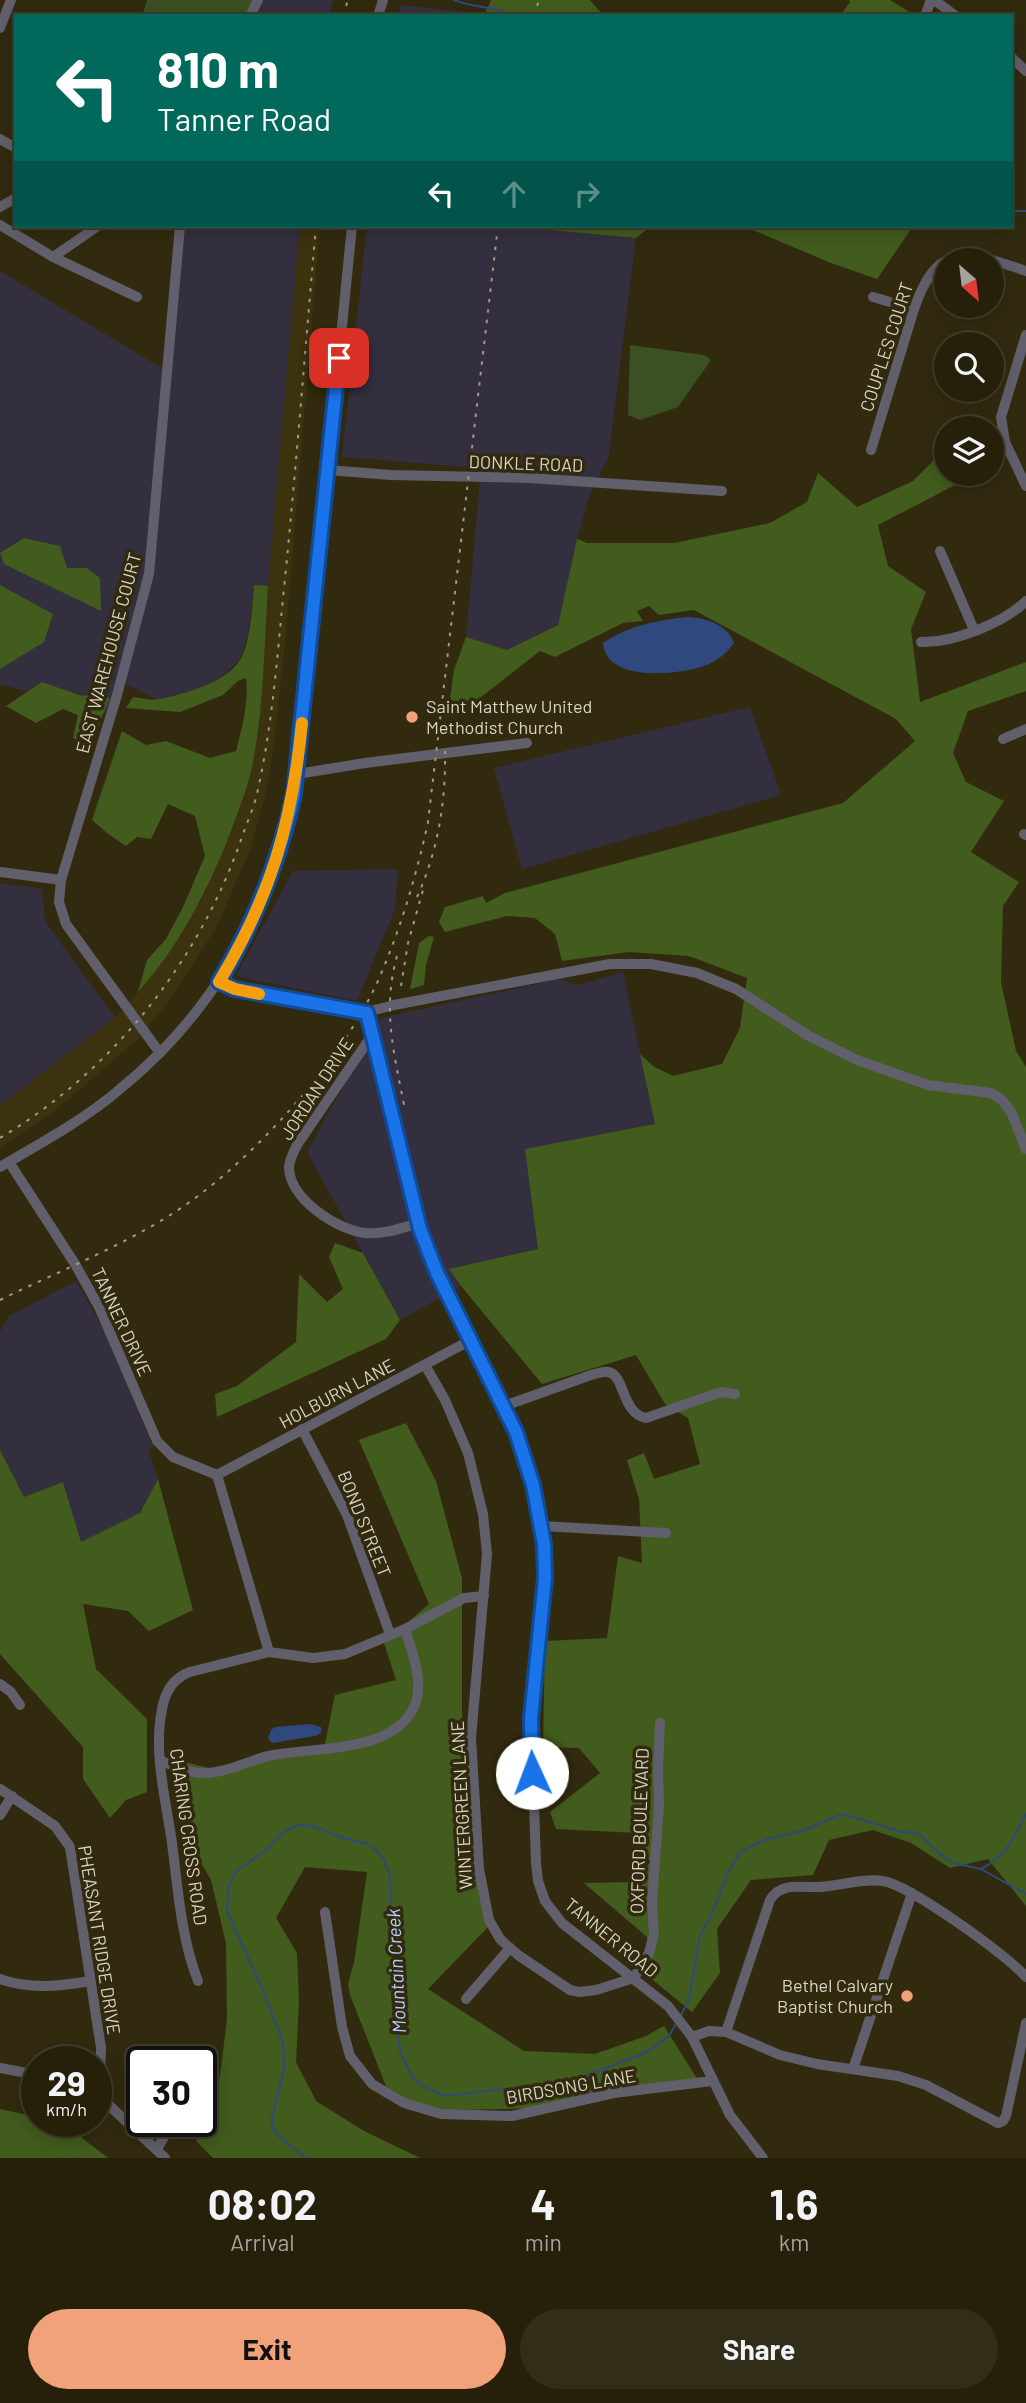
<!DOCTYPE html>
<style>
body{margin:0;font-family:Barlow,sans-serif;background:#322d19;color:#f1f3f6;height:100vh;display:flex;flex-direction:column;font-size:26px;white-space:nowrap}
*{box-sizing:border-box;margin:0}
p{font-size:23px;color:#a4a39d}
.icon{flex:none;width:38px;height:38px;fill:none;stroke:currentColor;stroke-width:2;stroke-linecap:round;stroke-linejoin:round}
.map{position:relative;height:2158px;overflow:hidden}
.side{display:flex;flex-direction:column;background:#26200b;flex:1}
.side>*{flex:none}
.top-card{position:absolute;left:14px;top:14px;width:999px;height:214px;border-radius:0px;box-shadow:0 4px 18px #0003,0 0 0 2px #423e2c;background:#00695c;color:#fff;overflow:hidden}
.needle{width:46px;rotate:152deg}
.fabs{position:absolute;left:934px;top:248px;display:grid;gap:14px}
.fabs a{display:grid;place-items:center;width:70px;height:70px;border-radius:50%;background:#26200b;box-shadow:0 4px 18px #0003,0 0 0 2px #423e2c;font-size:35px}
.speed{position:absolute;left:21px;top:2046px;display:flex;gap:14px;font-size:35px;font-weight:700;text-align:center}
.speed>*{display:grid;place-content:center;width:91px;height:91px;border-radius:50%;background:#26200b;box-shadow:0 4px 18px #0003,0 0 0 2px #423e2c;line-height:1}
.speed small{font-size:18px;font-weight:400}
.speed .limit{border:4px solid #111;border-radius:10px;background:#fff;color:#111}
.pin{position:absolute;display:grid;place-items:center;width:60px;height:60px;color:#fff;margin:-30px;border-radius:14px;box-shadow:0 4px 10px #0006}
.me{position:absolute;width:77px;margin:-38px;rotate:358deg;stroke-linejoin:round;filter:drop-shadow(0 0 5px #0008)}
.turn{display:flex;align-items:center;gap:24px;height:147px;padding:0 28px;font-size:32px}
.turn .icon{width:91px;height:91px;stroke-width:2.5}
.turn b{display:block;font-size:49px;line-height:60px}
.lanes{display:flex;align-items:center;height:66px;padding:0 28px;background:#0003;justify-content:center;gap:35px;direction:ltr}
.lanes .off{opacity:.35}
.eta{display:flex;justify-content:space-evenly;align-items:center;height:119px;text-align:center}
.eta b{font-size:42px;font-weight:700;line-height:49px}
.primary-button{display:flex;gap:14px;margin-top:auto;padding:14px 28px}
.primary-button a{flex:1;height:80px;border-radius:42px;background:#f1a27b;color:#111;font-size:28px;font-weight:700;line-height:80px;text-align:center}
.primary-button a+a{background:#322d19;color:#f1f3f6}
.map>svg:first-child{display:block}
.industrial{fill:#342f3f}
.built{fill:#3d320f}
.green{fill:#3b5023}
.forest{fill:#415c1c}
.water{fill:#2f487e}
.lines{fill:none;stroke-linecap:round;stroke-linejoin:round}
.stream{stroke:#2f487e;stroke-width:2}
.minor{stroke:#625f6c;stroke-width:10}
.rail{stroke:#a09a86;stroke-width:2;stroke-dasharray:3.5 7;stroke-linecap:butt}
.route-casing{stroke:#114b97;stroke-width:18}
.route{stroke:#1a73e8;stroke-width:12}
.slow{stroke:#f59e0b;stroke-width:12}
.poi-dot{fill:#f1a27b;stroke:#322a0f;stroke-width:2.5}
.labels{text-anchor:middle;stroke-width:7;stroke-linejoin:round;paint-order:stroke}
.street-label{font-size:18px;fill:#d9d4c4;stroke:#322a0f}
.poi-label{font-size:18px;fill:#d9d4c4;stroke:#322a0f;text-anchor:start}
.water-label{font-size:19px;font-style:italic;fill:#b3ccfe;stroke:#322a0f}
</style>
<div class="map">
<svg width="1026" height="2158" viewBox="0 0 1026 2158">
<rect width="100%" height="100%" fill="#322a0f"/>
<g class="industrial">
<path d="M 255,0 L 333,0 L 328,16 L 247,16 Z"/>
<path d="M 400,5 L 469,12 L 468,16 L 398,16 Z"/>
<path d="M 177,226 L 300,226 L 268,586 L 254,586 L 248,634 L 240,660 L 221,677 L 197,690 L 157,700 L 123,682 L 106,712 L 0,684 L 0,271 L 165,370 Z"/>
<path d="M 367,226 L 504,226 L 636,238 L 609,455 L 589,497 L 577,539 L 558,625 L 507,650 L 466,637 L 481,468 L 342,457 Z"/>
<path d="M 750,707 L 781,795 L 522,869 L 494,768 Z"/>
<path d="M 398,869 L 395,909 L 357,1001 L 236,976 L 293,871 Z"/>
<path d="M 0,883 L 42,889 L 45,921 L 115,1018 L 0,1105 Z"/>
<path d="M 623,972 L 655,1124 L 609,1135 L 538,1249 L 450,1269 L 461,1286 L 400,1320 L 307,1152 L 381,1018 L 559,979 L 578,985 Z"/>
<path d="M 76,1281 L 106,1334 L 153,1447 L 148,1449 L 158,1479 L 140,1513 L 81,1543 L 63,1482 L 24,1497 L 0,1450 L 0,1332 L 9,1316 Z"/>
</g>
<path class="built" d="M 300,226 L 320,226 L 284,654 L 273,750 L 264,800 L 250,850 L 217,926 L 168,1003 L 138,1039 L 57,1109 L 0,1148 L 0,1105 L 115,1018 L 144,986 L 168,952 L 200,902 L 228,839 L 250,777 L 262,694 L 268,586 Z"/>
<g class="green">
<path d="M 147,0 L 255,0 L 247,16 L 142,16 Z"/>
<path d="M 630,345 L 704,355 L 711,360 L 678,407 L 640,420 L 628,415 Z"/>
</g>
<g class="forest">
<path d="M 491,0 L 590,0 L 604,16 L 484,16 Z"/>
<path d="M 849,0 L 890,0 L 911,13 L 909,16 L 840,16 L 850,2 Z"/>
<path d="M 504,226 L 651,226 L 636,238 Z"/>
<path d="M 743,226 L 913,226 L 877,279 L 831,263 Z"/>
<path d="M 947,447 L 947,474 L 957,474 L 959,483 L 878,525 L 888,566 L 926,592 L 911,629 L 920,702 L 1026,662 L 1026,691 L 968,711 L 953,753 L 966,782 L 1004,801 L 971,852 L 1019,882 L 1003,906 L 1001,982 L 1016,1051 L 1026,1067 L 1026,1906 L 988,1859 L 950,1868 L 911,1843 L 873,1830 L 829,1840 L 813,1875 L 751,1880 L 717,1929 L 720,1973 L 692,2012 L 648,1976 L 647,1937 L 584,1883 L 635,1882 L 650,1862 L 637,1833 L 556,1829 L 550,1812 L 600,1773 L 579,1748 L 543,1747 L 545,1641 L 607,1638 L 618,1556 L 642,1563 L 639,1499 L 627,1460 L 644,1453 L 654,1479 L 700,1464 L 688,1418 L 665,1404 L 636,1355 L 542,1384 L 461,1286 L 449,1269 L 538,1249 L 525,1149 L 655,1124 L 640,1054 L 653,1066 L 673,1076 L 722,1064 L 740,1028 L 747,978 L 689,956 L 629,952 L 562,961 L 555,934 L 535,918 L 507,916 L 445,932 L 439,922 L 445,907 L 483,896 L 486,903 L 505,893 L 843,803 L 915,741 L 896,719 L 694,610 L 659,615 L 649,606 L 637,611 L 643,621 L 623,623 L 555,657 L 540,651 L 471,705 L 449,706 L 454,670 L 466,637 L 507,650 L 558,625 L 577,539 L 587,543 L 674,543 L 770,523 L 807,502 L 818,473 L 857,507 L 913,481 Z"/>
<path d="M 24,538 L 60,546 L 67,568 L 87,568 L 100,578 L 101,611 L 4,564 L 0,553 Z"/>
<path d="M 0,585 L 53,614 L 44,642 L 0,669 Z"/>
<path d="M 254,585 L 268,586 C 264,649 264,715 250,776 C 247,788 242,800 238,812 C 216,874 183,943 138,992 L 147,960 L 166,939 L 183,907 L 205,856 L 195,816 L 168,804 L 151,839 L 137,837 L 126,846 L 107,833 L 92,820 L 122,731 L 146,745 L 166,741 L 210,758 L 236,751 C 242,728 249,702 246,678 L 238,681 L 223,695 L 180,712 L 126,708 L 133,697 C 141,698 151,701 159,699 C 183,695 227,682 240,660 C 251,642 252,606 254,585 Z"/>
<path d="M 42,682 L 82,696 L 97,694 L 110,698 L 90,745 L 73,738 L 78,715 L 63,709 L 36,723 L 6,706 Z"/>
<path d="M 429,936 L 434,937 L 426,965 L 424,985 L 410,989 L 419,943 Z"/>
<path d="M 335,1243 L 363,1253 L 400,1320 L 386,1339 L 217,1417 L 215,1394 L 237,1386 L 296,1342 L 299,1274 L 327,1302 L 343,1289 L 329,1257 Z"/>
<path d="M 406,1423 L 436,1481 L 462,1578 L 462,1749 L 469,1839 L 482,1908 L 491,1924 L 428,1989 L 524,2051 L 595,2054 L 646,2036 L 664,2026 L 698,2080 L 538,2108 L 416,2111 L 386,2086 L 350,1995 L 348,1984 L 354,1963 L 367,1872 L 305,1867 L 276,1918 L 297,1953 L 299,2001 L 296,2062 L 316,2101 L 364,2131 L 420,2158 L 213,2158 L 196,2141 L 220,2076 L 227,2019 L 226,1943 L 211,1880 L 180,1827 L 185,1762 L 217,1770 L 324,1748 L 335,1695 L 396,1680 L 384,1643 L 429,1604 L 359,1440 Z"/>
<path d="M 0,1450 L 24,1497 L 63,1482 L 81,1542 L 140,1513 L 158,1479 L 193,1610 L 149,1631 L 128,1611 L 83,1604 L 96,1669 L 147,1719 L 147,1792 L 126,1800 L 110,1818 L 83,1779 L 83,1747 L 0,1654 Z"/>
<path d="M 0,2109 L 37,2117 L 37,2121 L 64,2124 L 108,2158 L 0,2158 Z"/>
</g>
<g class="water">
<path d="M 687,617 C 704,617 728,625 734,643 C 727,653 719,659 709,664 C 684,675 606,684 603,643 C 627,626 659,620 687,617 Z"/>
<path d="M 311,1724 L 321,1727 L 321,1733 L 315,1736 L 272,1743 L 268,1738 L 271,1730 L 275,1727 Z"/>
</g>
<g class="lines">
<g class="stream">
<path d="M 454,0 C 474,8 494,6 514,16"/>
<path d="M 1012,211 L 1026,211"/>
<path d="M 981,1869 C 1008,1854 1012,1840 1026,1814"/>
<path d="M 680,2017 L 689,2000 L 700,1936 L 712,1914 L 727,1875 L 740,1852 L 767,1839 L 805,1830 L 841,1814 L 850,1816 L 898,1831 L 919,1834 L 941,1855 L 954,1863 L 981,1869 L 1026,1894"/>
<path d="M 306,2158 L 277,2135 L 272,2126 L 272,2117 L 284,2069 L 283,2042 L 262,1988 L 227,1911 L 229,1887 L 236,1871 L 264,1852 L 286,1830 L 299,1825 L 313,1826 L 343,1838 L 365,1843 L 375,1849 L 383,1858 L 390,1875 L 391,1900 L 389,1914 L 396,1966 L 395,2004 L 400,2051 L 413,2078 L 426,2088 L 445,2096 L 503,2089 L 516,2091 L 583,2077 L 649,2051 L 669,2036 L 677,2022"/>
</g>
<g class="minor">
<path d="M 934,0 L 956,16"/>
<path d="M 250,16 L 258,0"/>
<path d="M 378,16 L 383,0"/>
<path d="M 925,16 L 931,0"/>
<path d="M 0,28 L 11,0"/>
<path d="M 1012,58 L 1026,71"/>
<path d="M 0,139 L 16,148"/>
<path d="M 0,207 L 16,198"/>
<path d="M 0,225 L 53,257 L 137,297"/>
<path d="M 53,257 L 98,226"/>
<path d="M 873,297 L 914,309"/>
<path d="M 1026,335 L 1001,417 L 1005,442 L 1026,486"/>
<path d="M 871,450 L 914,309 C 938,240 967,251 1026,271"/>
<path d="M 328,470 L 391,475 L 529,478 L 722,491"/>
<path d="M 940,551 L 974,630"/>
<path d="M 921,642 C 952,643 1003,624 1026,601"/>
<path d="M 1003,739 L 1026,729"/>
<path d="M 297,774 L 365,763 L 527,743"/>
<path d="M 1024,834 L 1026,835"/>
<path d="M 0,872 L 61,880"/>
<path d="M 219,982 L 235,989 L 367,1012 L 394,1005 L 610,964 L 651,964 L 697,973 L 736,989 L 809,1036 L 857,1060 L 928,1085 L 991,1093 L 1002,1100 L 1011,1112 L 1026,1149"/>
<path d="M 367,1012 L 406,1177 L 428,1252 L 516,1432 L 533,1485 L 545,1563 L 544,1594 L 531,1718 L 536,1863 L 538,1881 L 545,1901 L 562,1923 L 668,2006 L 692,2037 L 730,2115 L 763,2158"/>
<path d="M 372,1035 L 297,1145 C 294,1151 290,1159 289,1166 C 288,1198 337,1230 365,1233 C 383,1235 402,1228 419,1223"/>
<path d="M 160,1053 L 66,924 L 59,902 L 61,880 L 117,695 L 149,574 L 180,226"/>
<path d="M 9,1162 L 75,1264 L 99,1307 L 157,1441 L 173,1457 L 217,1475"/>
<path d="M 0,1167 C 41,1143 84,1120 120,1089 C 222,1006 278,896 298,767 L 352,226"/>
<path d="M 425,1365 L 445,1400 L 468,1453 L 483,1514 L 487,1554 L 471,1738 L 479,1869 L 489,1920 L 500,1939 L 518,1955 L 570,1990 L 579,1992 L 596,1990 L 634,1978 L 649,1953 L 654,1934 L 652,1903 L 659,1805 L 658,1768 L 660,1723"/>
<path d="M 504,1406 L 591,1375 C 596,1374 603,1371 608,1372 C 625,1374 621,1413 646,1418 L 721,1392 L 735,1394"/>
<path d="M 302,1429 L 347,1515 L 390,1634"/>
<path d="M 217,1475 L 471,1340"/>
<path d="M 217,1475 L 269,1652"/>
<path d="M 541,1526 L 666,1533"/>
<path d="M 0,1684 L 11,1692 L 20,1705"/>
<path d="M 161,1761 C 176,1766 190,1774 207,1773 C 230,1772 251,1759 273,1755 C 315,1747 393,1753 414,1707 C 425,1683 412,1652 405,1629"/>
<path d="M 0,1789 L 55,1826 L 70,1847 L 101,2048 L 100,2072 L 96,2086"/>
<path d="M 0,1815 L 12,1796"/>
<path d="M 325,1912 L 342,2027 L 350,2056 L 372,2084 L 404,2103 L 441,2114 L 512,2116 L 614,2093 L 712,2081"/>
<path d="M 0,1979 C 30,1990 60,1986 91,1981"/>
<path d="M 198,1981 C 181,1938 178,1889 172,1843 C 166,1800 153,1753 162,1709 C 165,1692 173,1678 190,1672 L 269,1652 L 313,1658 L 345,1654 L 405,1629 L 464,1598 L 484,1596"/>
<path d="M 466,1999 L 510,1948"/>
<path d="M 726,2032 L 770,1900 C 780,1882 801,1888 819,1887 C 840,1886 862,1878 883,1881 C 911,1886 1007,1955 1026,1977"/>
<path d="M 692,2037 L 709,2031 L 726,2032 L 780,2055 L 817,2064 L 898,2076 L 926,2085 L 998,2123 L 1003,2121 L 1006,2116 L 1026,2023"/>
<path d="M 0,2068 L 37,2075"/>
<path d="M 853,2069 L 912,1893"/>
<path d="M 96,2093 L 165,2158"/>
<path d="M 157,2149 L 173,2121"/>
</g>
<g class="rail">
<path d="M 343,16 L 348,0"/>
<path d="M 534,16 L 539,0"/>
<path d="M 417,897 C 438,851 446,801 445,751"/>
<path d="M 397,956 C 382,1009 394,1053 404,1105"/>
<path d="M 401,986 L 408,943 L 423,890"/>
<path d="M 0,1138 C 114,1070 201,959 243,834 C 248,820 255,805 258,789 C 274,717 278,643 286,569 C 297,455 306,340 316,226"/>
<path d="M 0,1300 C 67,1267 142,1239 202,1193 C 267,1143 342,1058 377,983 C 400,931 416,877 428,822 L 498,226"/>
</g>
</g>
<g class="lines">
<defs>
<path id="route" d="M 339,358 L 294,794 C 279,862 255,922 219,982 L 235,989 L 367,1013 L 420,1229 L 437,1273 L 516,1432 L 533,1485 L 544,1544 L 545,1578 L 531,1718 L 532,1773"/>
</defs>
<use href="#route" class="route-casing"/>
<use href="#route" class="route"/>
<path class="slow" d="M 259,994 L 235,989 L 219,982 C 271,896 292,823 302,723"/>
</g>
<g class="poi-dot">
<circle cx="412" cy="717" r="7"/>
<circle cx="907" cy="1996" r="7"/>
</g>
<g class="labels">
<g class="street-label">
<text transform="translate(887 347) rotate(-72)" y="6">COUPLES COURT</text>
<text transform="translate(526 464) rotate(2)" y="6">DONKLE ROAD</text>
<text transform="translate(109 653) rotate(-75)" y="6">EAST WAREHOUSE COURT</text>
<text transform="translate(317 1089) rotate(-57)" y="6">JORDAN DRIVE</text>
<text transform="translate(121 1322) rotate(65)" y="6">TANNER DRIVE</text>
<text transform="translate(337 1394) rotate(-28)" y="6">HOLBURN LANE</text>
<text transform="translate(364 1524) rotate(68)" y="6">BOND STREET</text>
<text transform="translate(462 1805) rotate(-93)" y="6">WINTERGREEN LANE</text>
<text transform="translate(640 1831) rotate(-88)" y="6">OXFORD BOULEVARD</text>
<text transform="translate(188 1837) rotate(82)" y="6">CHARING CROSS ROAD</text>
<text transform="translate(611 1938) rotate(39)" y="6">TANNER ROAD</text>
<text transform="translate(99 1940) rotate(81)" y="6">PHEASANT RIDGE DRIVE</text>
<text transform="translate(571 2087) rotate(-10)" y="6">BIRDSONG LANE</text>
</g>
<g class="poi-label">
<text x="426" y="713">Saint Matthew United<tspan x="426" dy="21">Methodist Church</tspan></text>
<text x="893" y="1992" text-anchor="end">Bethel Calvary<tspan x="893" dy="21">Baptist Church</tspan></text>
</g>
<g class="water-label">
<text transform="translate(396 1971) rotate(-93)" y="7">Mountain Creek</text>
</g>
</g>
</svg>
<div class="fabs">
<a><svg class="needle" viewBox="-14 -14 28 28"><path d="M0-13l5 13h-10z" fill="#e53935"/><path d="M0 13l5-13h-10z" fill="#a4a39d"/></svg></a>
<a><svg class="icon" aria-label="search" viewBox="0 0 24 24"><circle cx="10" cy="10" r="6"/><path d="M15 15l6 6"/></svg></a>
<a><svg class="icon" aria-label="layers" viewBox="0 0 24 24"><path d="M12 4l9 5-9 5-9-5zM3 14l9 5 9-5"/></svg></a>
</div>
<div class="speed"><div>29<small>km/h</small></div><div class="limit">30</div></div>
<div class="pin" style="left:339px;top:358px;background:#d93025"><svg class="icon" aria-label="arrive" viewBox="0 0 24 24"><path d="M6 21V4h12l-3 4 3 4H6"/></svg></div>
<svg class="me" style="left:532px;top:1773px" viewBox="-20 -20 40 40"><circle r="19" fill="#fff"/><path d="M0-13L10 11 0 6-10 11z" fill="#1a73e8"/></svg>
<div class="top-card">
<div class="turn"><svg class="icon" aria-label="left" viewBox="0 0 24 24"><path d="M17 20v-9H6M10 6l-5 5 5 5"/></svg><div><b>810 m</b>Tanner Road</div></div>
<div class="lanes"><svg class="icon" aria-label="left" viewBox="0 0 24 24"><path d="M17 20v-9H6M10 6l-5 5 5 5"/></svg><svg class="icon off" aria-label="ahead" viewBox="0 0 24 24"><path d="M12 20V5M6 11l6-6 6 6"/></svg><svg class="icon off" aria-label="right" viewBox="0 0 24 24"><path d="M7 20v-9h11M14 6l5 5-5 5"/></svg></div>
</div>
</div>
<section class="side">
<div class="eta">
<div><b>08:02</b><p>Arrival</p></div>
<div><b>4</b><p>min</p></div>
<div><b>1.6</b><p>km</p></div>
</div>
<div class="primary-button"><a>Exit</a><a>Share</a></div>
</section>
